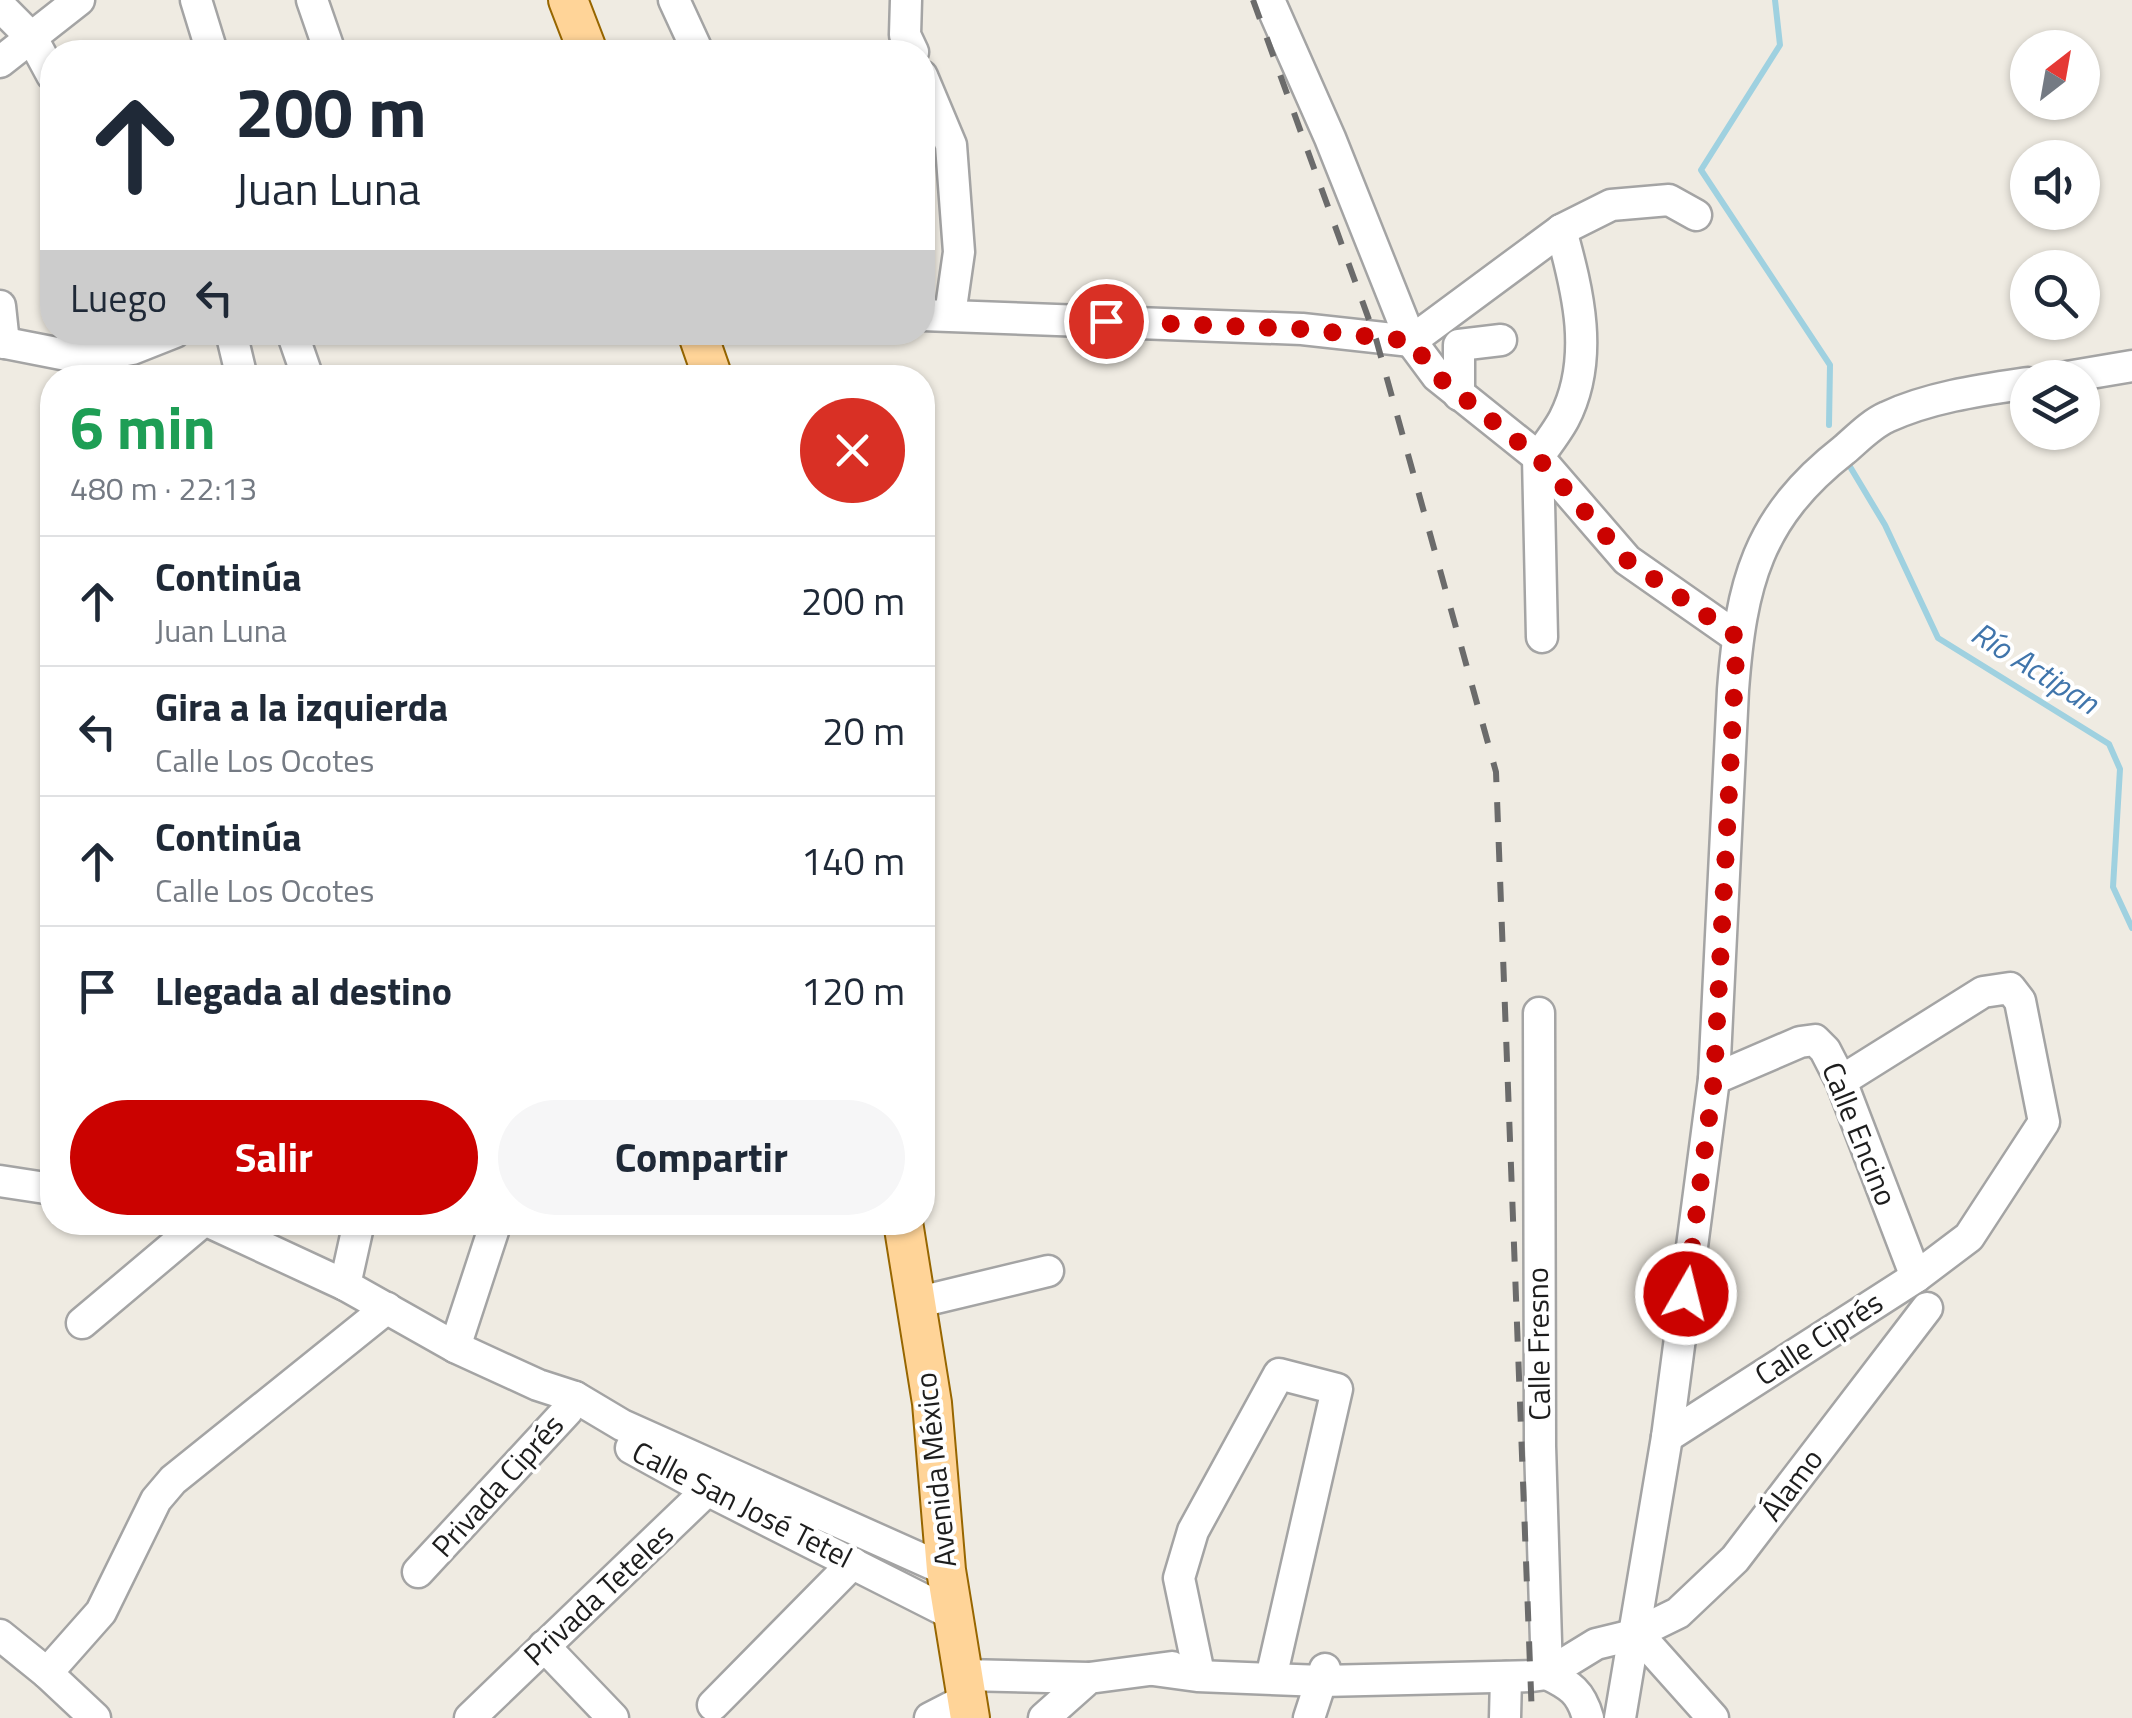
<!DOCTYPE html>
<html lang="es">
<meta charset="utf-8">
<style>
body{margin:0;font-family:"Titillium Web",sans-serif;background:#f6f6f7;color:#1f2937;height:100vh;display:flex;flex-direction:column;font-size:38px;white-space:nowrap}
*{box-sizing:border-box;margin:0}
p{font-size:32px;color:#747a83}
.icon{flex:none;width:55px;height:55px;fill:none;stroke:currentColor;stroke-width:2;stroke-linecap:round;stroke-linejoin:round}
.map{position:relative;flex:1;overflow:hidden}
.side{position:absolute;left:40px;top:365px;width:895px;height:870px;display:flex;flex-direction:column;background:#fff;border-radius:40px;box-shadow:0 2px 8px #0004}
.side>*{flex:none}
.hud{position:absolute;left:40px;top:40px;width:895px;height:305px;border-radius:40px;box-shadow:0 2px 8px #0004;background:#fff;color:#1f2937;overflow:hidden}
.needle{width:65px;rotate:31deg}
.controls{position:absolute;left:2010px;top:30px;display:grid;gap:20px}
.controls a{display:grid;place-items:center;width:90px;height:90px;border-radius:50%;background:#fff;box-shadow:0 2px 8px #0004;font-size:50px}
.pin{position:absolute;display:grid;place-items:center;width:85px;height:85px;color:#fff;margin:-42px;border:5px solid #fff;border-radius:50%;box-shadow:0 2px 10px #0007}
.me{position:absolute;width:110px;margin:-55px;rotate:8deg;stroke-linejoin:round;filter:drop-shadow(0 0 8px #0008)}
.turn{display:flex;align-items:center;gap:35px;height:210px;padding:0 30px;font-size:45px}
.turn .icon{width:130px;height:130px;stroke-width:2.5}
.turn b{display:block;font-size:70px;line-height:85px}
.then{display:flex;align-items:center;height:95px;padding:0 30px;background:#0003;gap:20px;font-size:38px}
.round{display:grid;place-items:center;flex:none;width:105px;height:105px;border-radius:52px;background:#f6f6f7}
.summary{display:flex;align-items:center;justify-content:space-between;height:170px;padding:0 30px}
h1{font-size:60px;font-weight:700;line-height:75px;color:#1e9e55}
.action{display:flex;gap:20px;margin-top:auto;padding:20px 30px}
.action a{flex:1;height:115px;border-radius:60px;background:#cb0200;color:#fff;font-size:40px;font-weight:700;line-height:115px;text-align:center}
.action a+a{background:#f6f6f7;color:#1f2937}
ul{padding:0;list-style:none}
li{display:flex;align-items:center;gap:30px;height:130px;padding:0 30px;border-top:2px solid #e0e1e3}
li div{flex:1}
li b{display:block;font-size:38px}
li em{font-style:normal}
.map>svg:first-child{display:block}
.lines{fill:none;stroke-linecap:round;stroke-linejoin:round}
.stream{stroke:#9fd1e0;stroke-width:6}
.minor-casing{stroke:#a4a4a4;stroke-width:35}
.major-casing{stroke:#976600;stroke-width:42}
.minor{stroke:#fff;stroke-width:30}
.major{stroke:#ffd498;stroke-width:38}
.rail{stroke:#6b6b6b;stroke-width:6;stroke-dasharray:20 20;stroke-linecap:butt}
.route{stroke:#cb0200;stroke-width:18;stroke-dasharray:0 32.4}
.labels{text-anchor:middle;stroke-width:8;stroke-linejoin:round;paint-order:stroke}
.street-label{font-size:30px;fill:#1d1d1d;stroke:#fff}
.water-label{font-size:32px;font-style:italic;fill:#4075ab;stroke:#fff}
</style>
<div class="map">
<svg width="2132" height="1718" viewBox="0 0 2132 1718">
<rect width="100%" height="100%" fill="#efebe2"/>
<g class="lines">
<g class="stream">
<path d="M 1775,0 L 1780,45 L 1701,170 L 1830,365 L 1829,425"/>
<path d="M 1849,465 L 1885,525 L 1938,638 L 2109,744 L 2120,769 L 2113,887 L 2132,928"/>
</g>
<defs>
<g id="minor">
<path d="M 196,0 L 212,52"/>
<path d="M 312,0 L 330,52"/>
<path d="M 674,0 L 698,52"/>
<path d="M 906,0 L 905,35 L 913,52"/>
<path d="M 1269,0 L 1330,138 L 1411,341 L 1437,376 L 1538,457 L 1627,560 L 1737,637"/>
<path d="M 0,6 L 32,38 L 52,75"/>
<path d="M 0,62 L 79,0"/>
<path d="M 922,76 L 951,145 L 959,252 L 950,315"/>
<path d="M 0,306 L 4,343"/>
<path d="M 922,315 L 1302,329 L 1411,341"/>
<path d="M 231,332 L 242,378"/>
<path d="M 292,332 L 308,378"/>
<path d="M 1411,341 L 1561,230 L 1611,205 L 1669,200 L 1696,215"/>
<path d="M 0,342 L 82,358 L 132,349 L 175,332"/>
<path d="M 2061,378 L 2132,366"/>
<path d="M 1459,395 L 1459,345 L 1501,340"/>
<path d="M 1538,457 C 1547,445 1557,432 1564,419 C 1595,359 1578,291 1561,230"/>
<path d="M 1538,457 L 1542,637"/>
<path d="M 1539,1013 L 1540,1446 L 1547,1674"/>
<path d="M 1714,1079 L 1800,1042 L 1815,1040 L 1825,1050 L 1841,1081 L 1916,1277"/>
<path d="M 0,1181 L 52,1189"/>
<path d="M 209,1222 L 345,1285 L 455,1347 L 538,1385 L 575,1397 L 622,1425 L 946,1570"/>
<path d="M 345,1285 L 359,1222"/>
<path d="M 915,1303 L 1048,1271"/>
<path d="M 82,1323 L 202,1222"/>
<path d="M 455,1347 L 496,1222"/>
<path d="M 1667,1437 L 1916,1277 L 1969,1237 L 2044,1122 L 2020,1001 L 2010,988 L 1983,992 L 1841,1081"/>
<path d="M 631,1448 L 709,1491 L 952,1614"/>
<path d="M 418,1572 L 567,1411 L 575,1397"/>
<path d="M 1637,1633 L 1713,1718"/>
<path d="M 0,1635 L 47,1673 L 101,1612 L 156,1500 L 173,1480 L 387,1308"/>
<path d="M 544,1646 L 613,1718"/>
<path d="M 1197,1664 L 1179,1578 L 1193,1531 L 1279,1374 L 1337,1389 L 1271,1678"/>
<path d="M 1153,1670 L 1197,1676 L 1322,1681 L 1532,1676 L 1547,1674 L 1596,1644 L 1633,1635 L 1678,1613 L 1735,1559 L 1927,1308"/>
<path d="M 47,1673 L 95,1718"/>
<path d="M 1547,1674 C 1570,1685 1581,1692 1588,1718"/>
<path d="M 963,1675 L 1089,1678"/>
<path d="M 713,1705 L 853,1563"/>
<path d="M 470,1718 L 720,1478"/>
<path d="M 930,1718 L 967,1699"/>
<path d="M 1044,1718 L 1089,1678 L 1172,1667"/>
<path d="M 1309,1718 L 1325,1669"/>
<path d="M 1505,1718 L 1506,1677"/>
<path d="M 1620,1718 L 1667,1437 L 1714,1079 L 1733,690 C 1741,584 1757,518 1844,450 C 1857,439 1871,424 1887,417 C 1930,397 1981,390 2028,383"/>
</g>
<g id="major">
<path d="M 568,0 L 588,52"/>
<path d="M 697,332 L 713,378"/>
<path d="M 903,1222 L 932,1403 L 946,1570 L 970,1718"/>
</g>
</defs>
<use href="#minor" class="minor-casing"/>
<use href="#major" class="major-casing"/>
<use href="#minor" class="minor"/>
<use href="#major" class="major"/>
<path class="rail" d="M 1253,0 L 1376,339 L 1496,772 L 1532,1718"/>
</g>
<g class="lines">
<path class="route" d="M 1106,321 L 1302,329 L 1411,341 L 1437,376 L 1538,458 L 1627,560 L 1737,637 L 1714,1079 L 1686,1294"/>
</g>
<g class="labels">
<g class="street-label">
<text transform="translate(1859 1134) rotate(68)" y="10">Calle Encino</text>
<text transform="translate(1819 1339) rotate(-33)" y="10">Calle Ciprés</text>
<text transform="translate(1539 1344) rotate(-91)" y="10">Calle Fresno</text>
<text transform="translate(936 1470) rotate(-96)" y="10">Avenida México</text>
<text transform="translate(1792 1485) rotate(-53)" y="10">Álamo</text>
<text transform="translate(498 1486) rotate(-48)" y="10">Privada Ciprés</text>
<text transform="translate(742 1505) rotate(27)" y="10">Calle San José Tetel</text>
<text transform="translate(599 1595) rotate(-43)" y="10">Privada Teteles</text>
</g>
<g class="water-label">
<text transform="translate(2035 668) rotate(32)" y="11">Río Actipan</text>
</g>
</g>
</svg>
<div class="controls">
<a><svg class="needle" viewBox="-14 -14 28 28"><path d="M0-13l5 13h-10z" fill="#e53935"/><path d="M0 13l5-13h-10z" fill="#747a83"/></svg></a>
<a><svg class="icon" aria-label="sound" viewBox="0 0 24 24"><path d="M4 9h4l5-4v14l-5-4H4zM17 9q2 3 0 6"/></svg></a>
<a><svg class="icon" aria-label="search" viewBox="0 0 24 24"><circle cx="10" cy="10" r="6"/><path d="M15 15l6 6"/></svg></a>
<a><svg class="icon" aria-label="layers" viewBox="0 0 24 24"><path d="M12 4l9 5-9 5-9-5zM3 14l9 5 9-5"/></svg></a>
</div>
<div class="pin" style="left:1106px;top:321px;background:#d93025"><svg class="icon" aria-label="arrive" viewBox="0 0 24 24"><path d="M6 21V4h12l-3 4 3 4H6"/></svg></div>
<svg class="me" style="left:1686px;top:1294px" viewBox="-20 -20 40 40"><circle r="17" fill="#cb0200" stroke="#fff" stroke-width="3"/><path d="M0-11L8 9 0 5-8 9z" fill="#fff"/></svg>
<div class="hud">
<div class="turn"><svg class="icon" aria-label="ahead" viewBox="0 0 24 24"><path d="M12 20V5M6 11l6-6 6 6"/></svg><div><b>200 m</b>Juan Luna</div></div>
<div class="then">Luego<svg class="icon" aria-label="left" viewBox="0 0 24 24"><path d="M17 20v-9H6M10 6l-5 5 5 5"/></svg></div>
</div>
<section class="side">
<div class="summary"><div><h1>6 min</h1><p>480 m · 22:13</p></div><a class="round" style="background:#d93025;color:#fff"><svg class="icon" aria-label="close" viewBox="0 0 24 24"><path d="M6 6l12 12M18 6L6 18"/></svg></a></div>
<ul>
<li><svg class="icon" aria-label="ahead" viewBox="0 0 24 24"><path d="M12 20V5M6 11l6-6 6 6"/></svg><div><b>Continúa</b><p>Juan Luna</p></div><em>200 m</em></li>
<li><svg class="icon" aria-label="left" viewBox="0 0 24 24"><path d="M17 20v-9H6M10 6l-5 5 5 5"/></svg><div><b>Gira a la izquierda</b><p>Calle Los Ocotes</p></div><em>20 m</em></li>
<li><svg class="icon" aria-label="ahead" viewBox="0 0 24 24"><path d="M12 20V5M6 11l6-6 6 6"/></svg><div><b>Continúa</b><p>Calle Los Ocotes</p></div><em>140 m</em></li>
<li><svg class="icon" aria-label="arrive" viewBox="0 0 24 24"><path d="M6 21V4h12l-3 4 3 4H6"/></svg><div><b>Llegada al destino</b></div><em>120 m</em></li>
</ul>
<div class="action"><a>Salir</a><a>Compartir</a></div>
</section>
</div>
